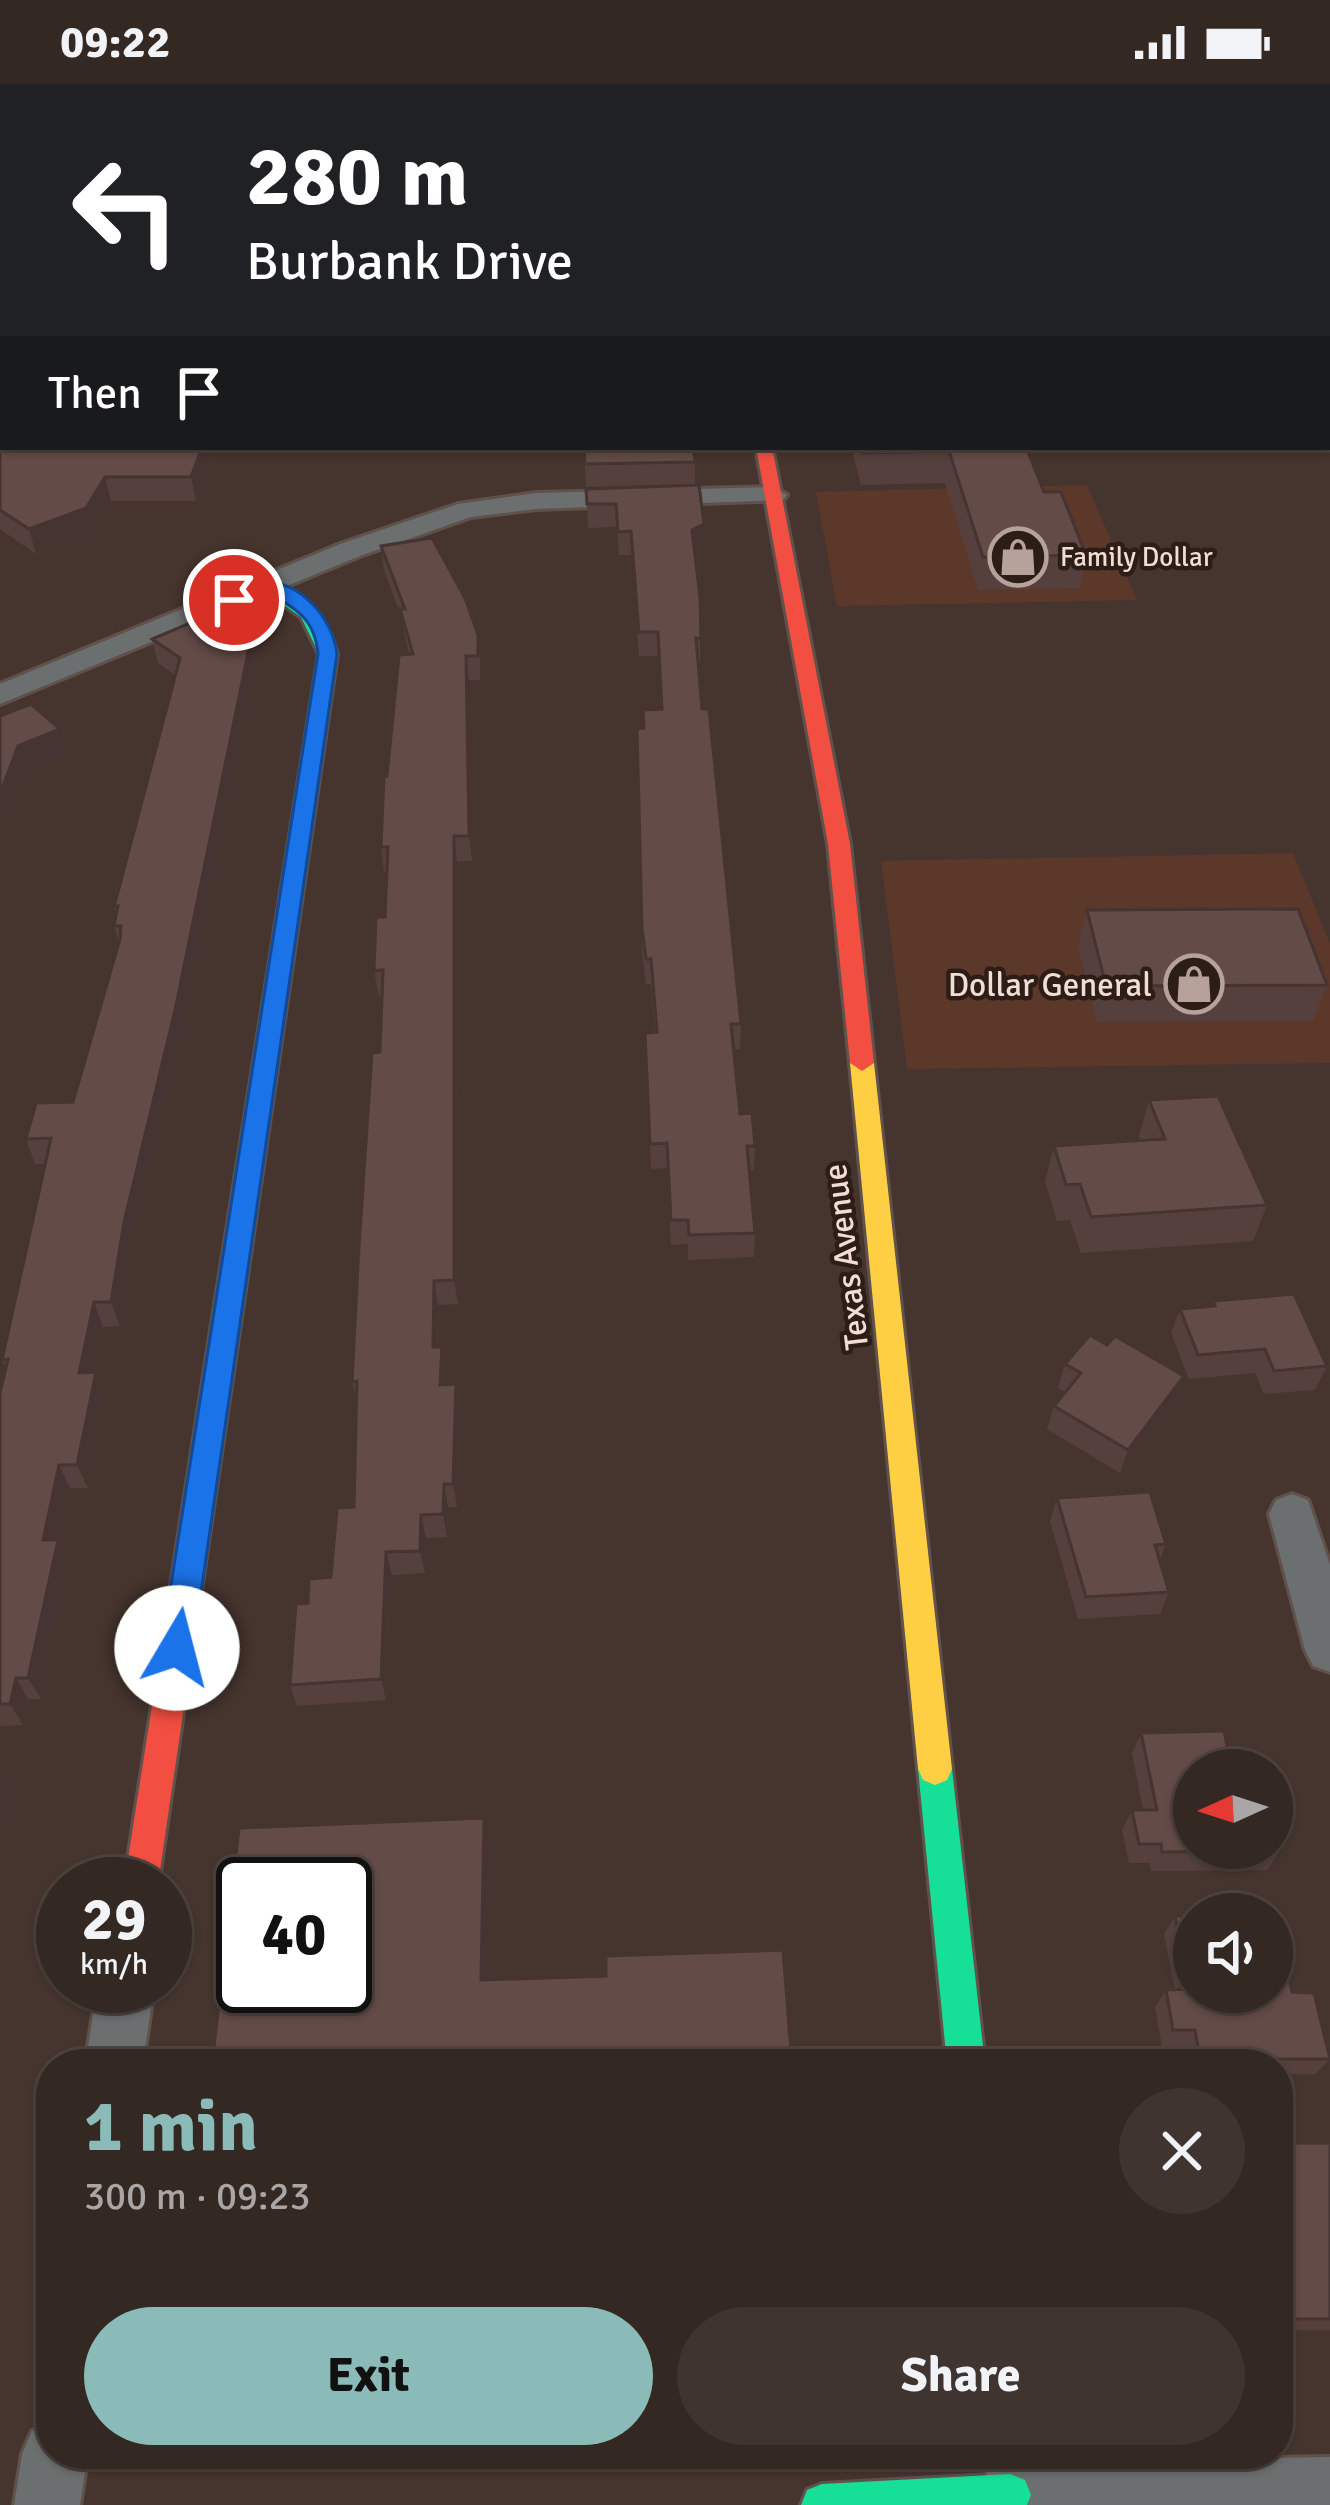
<!DOCTYPE html>
<meta charset="utf-8">
<style>
body{margin:0;font-family:Signika,sans-serif;background:#3f342f;color:#f1f3f6;height:100vh;display:flex;flex-direction:column;font-size:45px;white-space:nowrap}
*{box-sizing:border-box;margin:0}
p{font-size:39px;color:#a9a6a5}
.icon{flex:none;width:66px;height:66px;fill:none;stroke:currentColor;stroke-width:2;stroke-linecap:round;stroke-linejoin:round}
.map{position:relative;flex:1;overflow:hidden}
.drawer{position:absolute;left:36px;top:1965px;width:1257px;height:420px;display:flex;flex-direction:column;background:#342822;border-radius:48px;box-shadow:0 3px 9px #0004,0 0 0 3px #4e4440}
.drawer>*{flex:none}
.guide{position:absolute;left:0px;top:0px;width:1332px;height:366px;box-shadow:0 3px 9px #0004,0 0 0 3px #4e4440;background:#202124;color:#fff;overflow:hidden}
.needle{width:78px;rotate:267deg}
.controls{position:absolute;left:1173px;top:1665px;display:grid;gap:24px}
.controls a{display:grid;place-items:center;width:120px;height:120px;border-radius:50%;background:#342822;box-shadow:0 3px 9px #0004,0 0 0 3px #4e4440;font-size:60px}
.speed{position:absolute;left:36px;top:1773px;display:flex;gap:24px;font-size:60px;font-weight:700;text-align:center}
.speed>*{display:grid;place-content:center;width:156px;height:156px;border-radius:50%;background:#342822;box-shadow:0 3px 9px #0004,0 0 0 3px #4e4440;line-height:1}
.speed small{font-size:30px;font-weight:400}
.speed .limit{border:6px solid #111;border-radius:18px;background:#fff;color:#111}
.pin{position:absolute;display:grid;place-items:center;width:102px;height:102px;color:#fff;margin:-51px;border:6px solid #fff;border-radius:50%;box-shadow:0 3px 12px #0007}
.me{position:absolute;width:132px;margin:-66px;rotate:8deg;stroke-linejoin:round;filter:drop-shadow(0 0 9px #0008)}
.turn{display:flex;align-items:center;gap:42px;height:252px;padding:0 48px;font-size:54px}
.turn .icon{width:156px;height:156px;stroke-width:2.5}
.turn b{display:block;font-size:84px;line-height:102px}
.then{display:flex;align-items:center;height:114px;padding:0 48px;background:#0003;gap:24px;font-size:45px}
.round{display:grid;place-items:center;flex:none;width:126px;height:126px;border-radius:63px;background:#3f342f}
.head{display:flex;align-items:center;justify-content:space-between;height:204px;padding:0 48px}
h1{font-size:72px;font-weight:800;line-height:90px;color:#8bbbb9}
.primary-button{display:flex;gap:24px;margin-top:auto;padding:24px 48px}
.primary-button a{flex:1;height:138px;border-radius:72px;background:#8bbbb9;color:#111;font-size:48px;font-weight:800;line-height:138px;text-align:center}
.primary-button a+a{background:#3f342f;color:#f1f3f6}
.status{display:flex;justify-content:space-between;align-items:center;height:84px;padding:0 60px;background:#342822;direction:ltr}
.status svg{height:33px;fill:currentColor}
.map>svg:first-child{display:block}
.built{fill:#5c382a}
.lines{fill:none;stroke-linecap:round;stroke-linejoin:round}
.street-casing{stroke:#60514b;stroke-width:6}
.fast-casing{stroke:#60514b;stroke-width:6}
.slow-casing{stroke:#60514b;stroke-width:6}
.jam-casing{stroke:#60514b;stroke-width:6}
.street{fill:#6b6f6f;fill-rule:evenodd}
.fast{fill:#16e098;fill-rule:evenodd}
.slow{fill:#ffcf43;fill-rule:evenodd}
.jam{fill:#f24e42;fill-rule:evenodd}
.wall{fill:#55403d}
.shaded-wall{fill:#453432}
.building{fill:#634b47;stroke:#453432;stroke-width:3;fill-rule:evenodd}
.route{fill:#1a73e8;stroke:#114b97;stroke-width:3}
.labels{text-anchor:middle;stroke-width:9;stroke-linejoin:round;paint-order:stroke}
.far-poi-label{font-size:27px;fill:#f2dcd4;stroke:#2c1d17;text-anchor:start}
.poi-label{font-size:33px;fill:#f2dcd4;stroke:#2c1d17;text-anchor:end}
.street-label{font-size:33px;fill:#f2dcd4;stroke:#2c1d17}
</style>
<div class="status"><b>09:22</b><svg viewBox="0 0 49 12"><path d="M0 12V9h3v3zM5 12V6h3v6zM10 12V3h3v9zM15 12V0h3v12zM26 1h20v11H26zM47 4h2v5h-2z"/></svg></div>
<div class="map">
<svg width="1330" height="2421" viewBox="0 0 1330 2421">
<rect width="100%" height="100%" fill="#46352e"/>
<g class="built">
<path d="M 1087,401 L 1137,516 L 837,522 L 816,408 Z"/>
<path d="M 1293,769 L 1330,860 L 1330,979 L 907,985 L 881,777 Z"/>
</g>
<g class="lines">
<defs>
<g id="street">
<path d="M 905,0 L 923,0 L 924,3 L 906,3 Z"/>
<path d="M 774,403 L 787,411 L 783,416 L 536,425 L 471,433 L 360,472 L 0,620 L 0,600 L 340,460 L 458,420 L 536,409 Z"/>
<path d="M 1292,1410 L 1308,1416 L 1330,1481 L 1330,1588 L 1313,1582 L 1305,1566 L 1269,1430 L 1276,1416 Z"/>
<path d="M 98,1902 L 154,1902 L 143,1980 L 85,1980 Z"/>
<path d="M 51,2339 L 51,2370 L 88,2370 L 80,2421 L 14,2421 L 22,2370 L 32,2347 Z"/>
<path d="M 1330,2373 L 1330,2421 L 981,2421 L 977,2411 L 987,2388 L 1010,2378 Z"/>
</g>
<g id="fast">
<path d="M 262,498 C 298,496 329,538 337,570 L 240,1240 L 236,1248 L 216,1248 L 212,1240 L 319,570 L 301,533 L 262,506 Z"/>
<path d="M 935,1669 L 947,1674 L 952,1685 L 985,1980 L 947,1980 L 918,1685 L 923,1674 Z"/>
<path d="M 1010,2390 L 1025,2396 L 1031,2411 L 1027,2421 L 801,2421 L 807,2406 L 822,2400 Z"/>
</g>
<g id="slow">
<rect x="1329" y="314" width="1" height="10"/>
<path d="M 862,971 L 874,979 L 952,1685 L 947,1696 L 935,1701 L 923,1696 L 918,1685 L 850,979 Z"/>
</g>
<g id="jam">
<path d="M 756,363 L 772,363 L 850,760 L 874,979 L 862,987 L 850,979 L 828,760 Z"/>
<path d="M 226,1229 L 236,1232 L 240,1240 L 158,1800 L 124,1800 L 212,1240 L 216,1232 Z"/>
</g>
</defs>
<use href="#street" class="street-casing"/>
<use href="#fast" class="fast-casing"/>
<use href="#slow" class="slow-casing"/>
<use href="#jam" class="jam-casing"/>
<use href="#street" class="street"/>
<use href="#fast" class="fast"/>
<use href="#slow" class="slow"/>
<use href="#jam" class="jam"/>
</g>
<g class="wall">
<path d="M 988,0 L 1330,0 L 1330,258 L 1329,3 L 989,3 Z"/>
<path d="M 0,126 L 3,127 L 3,195 L 0,194 Z"/>
<path d="M 0,273 L 3,363 L 216,363 L 196,417 L 111,417 L 93,449 L 36,470 L 0,445 Z"/>
<path d="M 293,363 L 393,363 L 386,368 L 294,368 Z"/>
<path d="M 584,363 L 695,378 L 695,400 L 586,403 Z"/>
<path d="M 851,363 L 1026,363 L 1044,408 L 1086,471 L 1080,504 L 978,506 L 945,399 L 861,401 Z"/>
<path d="M 586,405 L 704,440 L 704,463 L 695,468 L 700,513 L 700,579 L 698,579 L 741,940 L 740,965 L 733,965 L 740,1030 L 755,1062 L 754,1086 L 749,1087 L 755,1149 L 754,1173 L 688,1176 L 688,1160 L 671,1161 L 667,1084 L 651,1085 L 646,974 L 655,948 L 651,900 L 646,900 L 642,869 L 637,645 L 643,644 L 661,625 L 658,572 L 639,572 L 632,471 L 619,471 L 617,443 L 588,444 Z"/>
<path d="M 381,462 L 478,551 L 480,575 L 480,596 L 469,596 L 472,777 L 457,777 L 458,1220 L 438,1221 L 438,1263 L 442,1263 L 446,1287 L 445,1301 L 460,1324 L 457,1423 L 448,1423 L 447,1453 L 426,1454 L 425,1489 L 392,1491 L 386,1616 L 297,1622 L 290,1601 L 308,1519 L 331,1493 L 354,1423 L 357,1318 L 352,1298 L 380,968 L 382,912 L 379,912 L 374,887 L 385,833 L 387,788 L 384,788 L 381,763 L 387,692 L 409,570 L 401,532 L 384,486 Z"/>
<path d="M 251,554 L 256,579 L 182,951 L 132,1162 L 120,1242 L 103,1243 L 94,1288 L 96,1288 L 106,1312 L 88,1404 L 70,1404 L 59,1458 L 69,1478 L 41,1615 L 28,1615 L 23,1641 L 0,1642 L 0,1309 L 6,1284 L 2,1276 L 45,1080 L 35,1080 L 26,1055 L 73,1018 L 119,859 L 114,842 L 116,831 L 114,823 L 175,591 L 158,579 L 152,555 Z"/>
<path d="M 1087,826 L 1327,901 L 1313,937 L 1097,938 L 1078,863 Z"/>
<path d="M 1149,1016 L 1267,1121 L 1253,1157 L 1081,1169 L 1070,1136 L 1057,1137 L 1045,1098 L 1054,1062 L 1140,1057 L 1139,1052 Z"/>
<path d="M 1213,1217 L 1327,1282 L 1315,1306 L 1264,1310 L 1255,1289 L 1189,1295 L 1171,1249 L 1180,1225 L 1211,1222 Z"/>
<path d="M 1107,1261 L 1184,1292 L 1175,1315 L 1120,1389 L 1047,1345 L 1054,1322 L 1065,1308 L 1058,1304 L 1065,1280 Z"/>
<path d="M 1057,1414 L 1166,1460 L 1160,1476 L 1169,1508 L 1160,1530 L 1078,1535 L 1050,1437 Z"/>
<path d="M 1141,1649 L 1194,1686 L 1280,1767 L 1267,1786 L 1151,1787 L 1150,1779 L 1129,1779 L 1122,1746 L 1132,1726 L 1143,1726 L 1132,1669 Z"/>
<path d="M 1175,1832 L 1292,1908 L 1330,1975 L 1315,1990 L 1278,1990 L 1278,1980 L 1186,1980 L 1183,1962 L 1162,1962 L 1155,1923 L 1166,1906 L 1175,1906 L 1164,1850 Z"/>
<rect x="1278" y="2059" width="52" height="187"/>
</g>
<g class="shaded-wall">
<path d="M 202,363 L 216,363 L 196,417 L 191,393 Z"/>
<path d="M 105,393 L 111,417 L 93,449 L 36,470 L 29,445 Z"/>
<path d="M 704,440 L 704,463 L 692,469 L 692,446 Z"/>
<path d="M 251,554 L 256,579 L 182,951 L 132,1162 L 120,1242 L 111,1218 L 124,1138 Z"/>
<path d="M 466,572 L 469,596 L 472,777 L 469,752 Z"/>
<path d="M 60,645 L 67,670 L 26,687 L 0,757 L 0,710 L 18,662 Z"/>
<path d="M 454,752 L 457,777 L 458,1220 L 454,1196 Z"/>
<path d="M 434,1197 L 438,1221 L 437,1287 L 433,1263 Z"/>
<path d="M 94,1218 L 103,1243 L 89,1312 L 79,1289 Z"/>
<path d="M 442,1263 L 446,1287 L 444,1325 L 440,1301 Z"/>
<path d="M 96,1288 L 106,1312 L 88,1404 L 77,1381 Z"/>
<path d="M 1184,1292 L 1175,1315 L 1120,1389 L 1128,1366 Z"/>
<path d="M 456,1300 L 460,1324 L 457,1423 L 453,1400 Z"/>
<path d="M 59,1381 L 70,1404 L 59,1458 L 69,1478 L 41,1615 L 28,1594 L 43,1456 Z"/>
<path d="M 444,1400 L 448,1423 L 447,1453 L 443,1430 Z"/>
<path d="M 421,1431 L 426,1454 L 425,1489 L 420,1467 Z"/>
<path d="M 386,1468 L 392,1491 L 386,1616 L 381,1595 Z"/>
<path d="M 16,1594 L 28,1615 L 23,1641 L 10,1620 Z"/>
<path d="M 2,1689 L 16,1709 L 8,1748 L 0,1737 L 0,1699 Z"/>
<path d="M 484,1734 L 491,1770 L 488,1927 L 481,1896 Z"/>
</g>
<g class="building">
<rect x="365" y="0" width="259" height="3"/>
<path d="M 1001,0 L 1330,0 L 1330,234 L 1329,3 L 1003,3 Z"/>
<path d="M 0,126 L 3,127 L 3,175 L 0,174 Z"/>
<path d="M 3,272 L 3,363 L 202,363 L 191,393 L 105,393 L 86,424 L 29,445 L 0,426 L 0,273 Z"/>
<path d="M 584,363 L 693,363 L 695,378 L 585,380 Z"/>
<path d="M 862,363 L 1026,363 L 1044,408 L 1061,408 L 1086,471 L 983,473 L 949,367 L 863,369 Z"/>
<path d="M 699,401 L 704,440 L 692,446 L 700,513 L 701,555 L 696,554 L 702,625 L 709,625 L 741,940 L 731,940 L 740,1030 L 752,1029 L 755,1062 L 747,1062 L 755,1149 L 689,1151 L 688,1136 L 671,1136 L 667,1059 L 650,1060 L 645,949 L 657,948 L 651,875 L 646,875 L 642,844 L 637,645 L 644,644 L 643,626 L 662,625 L 658,548 L 639,548 L 631,447 L 618,448 L 616,420 L 587,420 L 586,405 Z"/>
<path d="M 432,454 L 465,514 L 478,551 L 478,572 L 466,572 L 469,752 L 454,752 L 454,1196 L 434,1197 L 433,1263 L 442,1263 L 440,1301 L 456,1300 L 453,1400 L 444,1400 L 443,1430 L 421,1431 L 420,1467 L 386,1468 L 381,1595 L 290,1601 L 296,1520 L 308,1519 L 309,1495 L 331,1493 L 337,1424 L 354,1423 L 357,1297 L 352,1298 L 359,1162 L 372,969 L 380,968 L 383,886 L 374,887 L 376,833 L 385,833 L 388,763 L 381,763 L 384,692 L 387,692 L 399,571 L 413,570 L 400,525 L 405,525 L 381,462 Z"/>
<path d="M 214,529 L 251,554 L 175,926 L 124,1138 L 111,1218 L 94,1218 L 79,1289 L 96,1288 L 77,1381 L 59,1381 L 43,1456 L 58,1456 L 28,1594 L 16,1594 L 10,1620 L 0,1620 L 0,1309 L 8,1275 L 2,1276 L 51,1054 L 26,1055 L 36,1019 L 73,1018 L 120,855 L 121,842 L 114,842 L 118,822 L 114,823 L 180,574 L 152,555 Z"/>
<path d="M 31,620 L 60,645 L 18,662 L 0,710 L 0,632 Z"/>
<path d="M 1298,825 L 1327,901 L 1106,902 L 1087,826 Z"/>
<path d="M 1218,1012 L 1267,1121 L 1091,1133 L 1080,1100 L 1066,1101 L 1054,1062 L 1165,1055 L 1149,1016 Z"/>
<path d="M 1294,1210 L 1327,1282 L 1274,1287 L 1265,1265 L 1198,1271 L 1180,1225 L 1215,1222 L 1213,1217 Z"/>
<path d="M 1090,1251 L 1107,1261 L 1115,1252 L 1184,1292 L 1128,1366 L 1054,1322 L 1081,1289 L 1065,1280 Z"/>
<path d="M 1150,1408 L 1166,1460 L 1155,1461 L 1169,1508 L 1086,1513 L 1057,1414 Z"/>
<path d="M 1224,1647 L 1232,1686 L 1194,1686 L 1194,1764 L 1272,1764 L 1272,1737 L 1280,1767 L 1162,1768 L 1161,1760 L 1139,1760 L 1132,1726 L 1157,1726 L 1141,1649 Z"/>
<path d="M 484,1734 L 481,1896 L 606,1892 L 606,1872 L 783,1866 L 792,1980 L 212,1980 L 239,1744 ZM 243,1800 L 345,1800 L 345,1902 L 243,1902 Z"/>
<path d="M 1175,1832 L 1194,1832 L 1194,1908 L 1272,1908 L 1272,1862 L 1282,1862 L 1292,1908 L 1314,1909 L 1330,1975 L 1200,1975 L 1195,1946 L 1173,1946 L 1166,1906 L 1190,1905 Z"/>
<path d="M 1278,2059 L 1330,2059 L 1330,2235 L 1279,2235 Z"/>
</g>
<path class="route" d="M 262,498 C 301,496 333,535 337,570 L 193,1564 L 189,1574 L 177,1578 L 166,1574 L 161,1564 L 318,570 C 315,535 297,525 268,509 L 234,521 L 225,516 Z"/>
<defs>
<symbol id="shop-ring" viewBox="-11 -11 22 22"><circle r="9.5" fill="#2c1d17" stroke="#b6a29a" stroke-width="1.5"/><path d="M-5-2.5h2.3a2.7 3.5 0 0 1 5.4 0H5L5.5 6h-11ZM-1.5-2.5h3a1.5 2.3 0 0 0-3 0Z" fill="#b6a29a"/></symbol>
</defs>
<g fill-rule="evenodd">
<use href="#shop-ring" x="985" y="440" width="66" height="66"/>
<use href="#shop-ring" x="1161" y="867" width="66" height="66"/>
</g>
<g class="labels">
<g class="far-poi-label">
<text x="1060" y="482">Family Dollar</text>
</g>
<g class="poi-label">
<text x="1152" y="912">Dollar General</text>
</g>
<g class="street-label">
<text transform="translate(845 1173) rotate(-97)" y="12">Texas Avenue</text>
</g>
</g>
</svg>
<div class="controls">
<a><svg class="needle" viewBox="-14 -14 28 28"><path d="M0-13l5 13h-10z" fill="#e53935"/><path d="M0 13l5-13h-10z" fill="#a9a6a5"/></svg></a>
<a><svg class="icon" aria-label="sound" viewBox="0 0 24 24"><path d="M4 9h4l5-4v14l-5-4H4zM17 9q2 3 0 6"/></svg></a>
</div>
<div class="speed"><div>29<small>km/h</small></div><div class="limit">40</div></div>
<div class="pin" style="left:234px;top:516px;background:#d93025"><svg class="icon" aria-label="arrive" viewBox="0 0 24 24"><path d="M6 21V4h12l-3 4 3 4H6"/></svg></div>
<svg class="me" style="left:177px;top:1564px" viewBox="-20 -20 40 40"><circle r="19" fill="#fff"/><path d="M0-13L10 11 0 6-10 11z" fill="#1a73e8"/></svg>
<div class="guide">
<div class="turn"><svg class="icon" aria-label="left" viewBox="0 0 24 24"><path d="M17 20v-9H6M10 6l-5 5 5 5"/></svg><div><b>280 m</b>Burbank Drive</div></div>
<div class="then">Then<svg class="icon" aria-label="arrive" viewBox="0 0 24 24"><path d="M6 21V4h12l-3 4 3 4H6"/></svg></div>
</div>
<section class="drawer">
<div class="head"><div><h1>1 min</h1><p>300 m · 09:23</p></div><a class="round"><svg class="icon" aria-label="close" viewBox="0 0 24 24"><path d="M6 6l12 12M18 6L6 18"/></svg></a></div>
<div class="primary-button"><a>Exit</a><a>Share</a></div>
</section>
</div>
